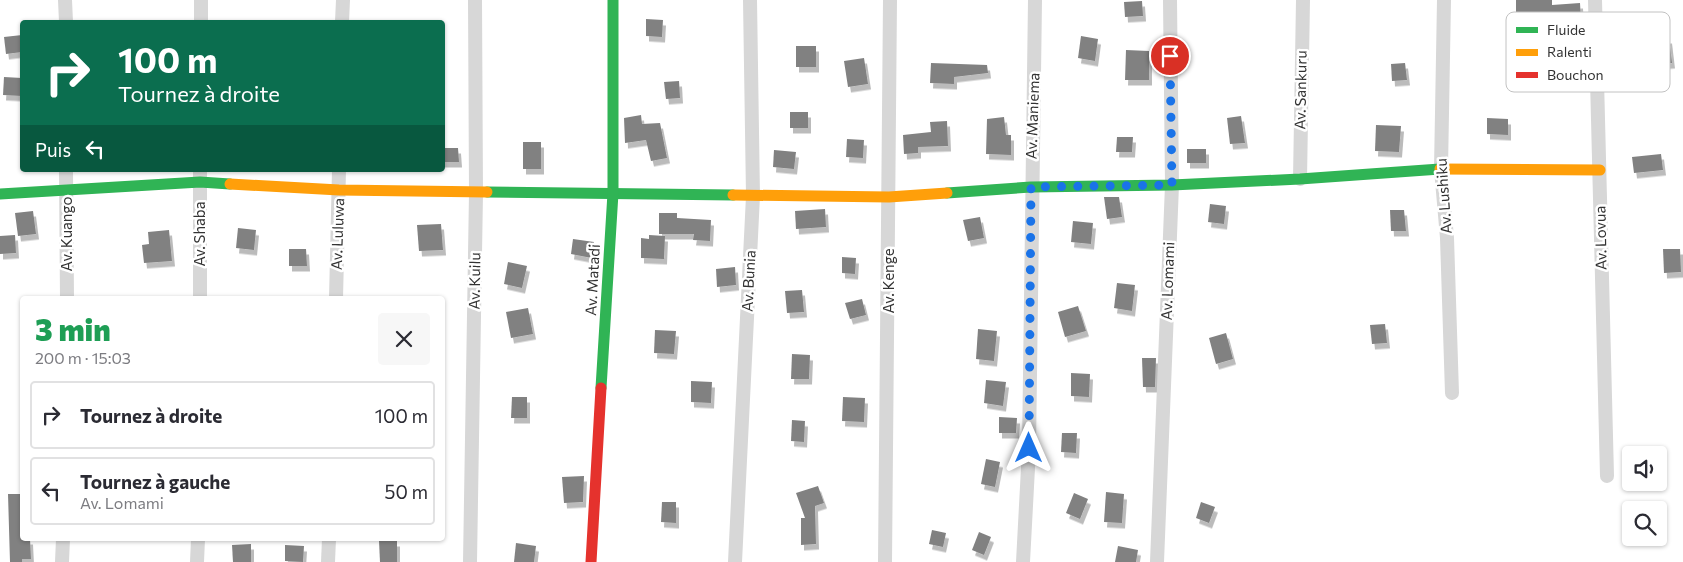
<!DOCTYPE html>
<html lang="fr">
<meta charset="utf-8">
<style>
body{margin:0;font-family:Commissioner,sans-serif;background:#f7f7f7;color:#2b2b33;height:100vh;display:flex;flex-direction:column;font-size:19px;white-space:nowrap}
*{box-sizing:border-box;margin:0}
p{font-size:16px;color:#7c7c81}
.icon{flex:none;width:28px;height:28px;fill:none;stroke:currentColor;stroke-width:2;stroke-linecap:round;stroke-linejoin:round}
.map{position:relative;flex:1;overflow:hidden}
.side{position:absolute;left:20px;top:296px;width:425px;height:245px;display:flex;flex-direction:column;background:#fff;border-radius:5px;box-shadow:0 1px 4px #0004}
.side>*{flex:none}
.banner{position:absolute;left:20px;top:20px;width:425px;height:152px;border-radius:5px;box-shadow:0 1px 4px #0004;background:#0b6e4f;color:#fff;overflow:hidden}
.buttons{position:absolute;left:1622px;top:446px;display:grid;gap:10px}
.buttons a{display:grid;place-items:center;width:45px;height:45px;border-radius:5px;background:#fff;box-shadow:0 1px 4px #0004;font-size:25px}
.pin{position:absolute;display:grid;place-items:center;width:42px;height:42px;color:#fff;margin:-21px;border:2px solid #fff;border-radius:50%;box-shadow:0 1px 5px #0007}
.me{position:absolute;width:55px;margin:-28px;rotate:0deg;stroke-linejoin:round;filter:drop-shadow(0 0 4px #0008)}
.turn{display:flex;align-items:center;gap:18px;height:105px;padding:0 15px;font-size:22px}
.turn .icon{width:65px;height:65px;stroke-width:2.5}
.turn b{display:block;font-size:35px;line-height:42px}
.then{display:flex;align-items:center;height:48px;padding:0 15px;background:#0003;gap:10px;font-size:19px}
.round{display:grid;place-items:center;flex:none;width:52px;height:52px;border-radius:5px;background:#f7f7f7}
.headline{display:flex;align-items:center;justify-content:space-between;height:85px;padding:0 15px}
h1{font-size:30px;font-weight:800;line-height:38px;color:#1e9e55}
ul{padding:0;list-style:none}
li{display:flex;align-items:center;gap:15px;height:68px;margin:0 10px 8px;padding:0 5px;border:2px solid #e1e1e2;border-radius:5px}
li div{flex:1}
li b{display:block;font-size:19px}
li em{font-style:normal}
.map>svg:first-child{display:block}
.building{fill:#818181;filter:url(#shadow)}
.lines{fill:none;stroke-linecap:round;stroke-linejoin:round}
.street{stroke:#d7d7d7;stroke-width:14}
.fast{stroke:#30b455;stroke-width:11}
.slow{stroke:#ff9f0a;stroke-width:11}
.jam{stroke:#e5322d;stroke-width:11}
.route{stroke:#1a73e8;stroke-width:9;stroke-dasharray:0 16.2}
.labels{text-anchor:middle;stroke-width:5;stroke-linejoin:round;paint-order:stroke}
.street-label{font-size:15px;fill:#333;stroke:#fff}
.key{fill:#fff;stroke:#c2c2c2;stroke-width:1}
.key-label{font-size:14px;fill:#333}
</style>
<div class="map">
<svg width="1683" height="562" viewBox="0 0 1683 562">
<defs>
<filter id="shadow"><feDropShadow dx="3" dy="5.5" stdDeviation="0" flood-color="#0004"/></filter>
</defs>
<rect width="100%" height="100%" fill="#fff"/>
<g class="building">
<path d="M 1516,0 L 1552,0 L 1552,5 L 1580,3 L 1581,20 L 1556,22 L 1555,17 L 1516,17 Z"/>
<path d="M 1142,1 L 1143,16 L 1125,17 L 1124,2 Z"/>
<path d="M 646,19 L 663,20 L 662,37 L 646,36 Z"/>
<path d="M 22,35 L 22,52 L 6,54 L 4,37 Z"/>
<path d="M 1081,36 L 1098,39 L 1095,61 L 1078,58 Z"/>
<path d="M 1669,38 L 1672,63 L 1659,64 L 1656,39 Z"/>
<rect x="796" y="46" width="20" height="21"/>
<path d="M 1126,50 L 1149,51 L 1149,80 L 1125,80 Z"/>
<path d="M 864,58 L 868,84 L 848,87 L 844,61 Z"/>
<path d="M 931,63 L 987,65 L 988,73 L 954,77 L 954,84 L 930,83 Z"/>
<path d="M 1405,63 L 1407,80 L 1392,81 L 1391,64 Z"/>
<path d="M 4,77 L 22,78 L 22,96 L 3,95 Z"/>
<path d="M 679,81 L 680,98 L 666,99 L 664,82 Z"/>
<rect x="790" y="112" width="18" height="16"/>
<path d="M 641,115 L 642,124 L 660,123 L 667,158 L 651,161 L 646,140 L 625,143 L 624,118 Z"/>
<path d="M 1241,116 L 1245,143 L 1230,144 L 1227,118 Z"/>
<path d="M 1004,117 L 1006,135 L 1011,135 L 1011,155 L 986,154 L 987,119 Z"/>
<path d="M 1487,118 L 1508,119 L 1508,135 L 1487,134 Z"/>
<path d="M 947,121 L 948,146 L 918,147 L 918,153 L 904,154 L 903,135 L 931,132 L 930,122 Z"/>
<path d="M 1376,125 L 1401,126 L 1399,152 L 1375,151 Z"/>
<path d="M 1117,137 L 1133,137 L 1132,152 L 1116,152 Z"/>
<path d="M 847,139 L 864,140 L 863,158 L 846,157 Z"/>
<rect x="523" y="142" width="18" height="27"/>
<path d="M 442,148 L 458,148 L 459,162 L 442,162 Z"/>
<rect x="1187" y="149" width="19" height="14"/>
<path d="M 774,150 L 796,152 L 794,169 L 773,167 Z"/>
<path d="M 1661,154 L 1663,170 L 1634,173 L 1632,157 Z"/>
<path d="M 1104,197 L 1119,197 L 1122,217 L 1107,219 Z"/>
<path d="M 1210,204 L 1226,206 L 1224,224 L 1208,222 Z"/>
<path d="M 825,209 L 826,227 L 796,229 L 795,211 Z"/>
<path d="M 1390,210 L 1404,210 L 1406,231 L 1391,231 Z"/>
<path d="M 33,211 L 36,234 L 18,236 L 15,213 Z"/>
<path d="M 659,213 L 677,213 L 677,218 L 711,220 L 710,241 L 693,240 L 694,234 L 659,234 Z"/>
<path d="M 980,217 L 984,238 L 968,241 L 963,220 Z"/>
<path d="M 1073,221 L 1093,223 L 1091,244 L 1071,242 Z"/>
<path d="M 441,224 L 443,250 L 419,251 L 417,225 Z"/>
<path d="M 238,228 L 256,230 L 254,250 L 236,248 Z"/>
<path d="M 169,230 L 172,261 L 144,263 L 142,245 L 149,244 L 148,232 Z"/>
<path d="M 15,235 L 16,253 L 0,254 L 0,236 Z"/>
<path d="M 649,235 L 665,236 L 664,259 L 641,258 L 641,238 L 649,239 Z"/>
<path d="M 573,239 L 594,242 L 592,258 L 571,254 Z"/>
<path d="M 289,249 L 306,249 L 307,266 L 289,266 Z"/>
<path d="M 1663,249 L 1680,249 L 1681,272 L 1664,273 Z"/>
<path d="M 842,257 L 856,258 L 855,274 L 842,273 Z"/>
<path d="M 508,262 L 527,266 L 522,288 L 504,284 Z"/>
<path d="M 735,267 L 736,285 L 717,287 L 716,269 Z"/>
<path d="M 1117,283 L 1135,285 L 1132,311 L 1114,308 Z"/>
<path d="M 802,290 L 804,312 L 787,313 L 785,291 Z"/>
<path d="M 862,299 L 866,315 L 850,319 L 845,303 Z"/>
<path d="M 1078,306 L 1086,331 L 1065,337 L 1058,312 Z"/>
<path d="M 528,308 L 533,334 L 511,338 L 506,312 Z"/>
<path d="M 1385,324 L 1387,343 L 1372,344 L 1370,325 Z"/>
<path d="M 978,329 L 997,331 L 994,361 L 976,359 Z"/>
<path d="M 655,330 L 676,331 L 674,354 L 654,353 Z"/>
<path d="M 1226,333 L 1233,359 L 1216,364 L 1209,338 Z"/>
<path d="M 792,354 L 810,355 L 809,379 L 791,379 Z"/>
<path d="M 1142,358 L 1156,358 L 1155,387 L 1143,387 Z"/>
<path d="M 1071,373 L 1090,374 L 1089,397 L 1071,396 Z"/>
<path d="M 986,380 L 1006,382 L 1003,406 L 984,403 Z"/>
<path d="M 691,381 L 712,382 L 711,403 L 691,402 Z"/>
<path d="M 512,397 L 527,397 L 527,418 L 511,418 Z"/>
<path d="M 843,397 L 865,398 L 864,422 L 842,421 Z"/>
<path d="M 999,417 L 1017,418 L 1016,433 L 999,433 Z"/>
<path d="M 792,420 L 805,421 L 804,442 L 791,441 Z"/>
<path d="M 1062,433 L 1077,433 L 1076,453 L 1061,452 Z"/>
<path d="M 986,459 L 1000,462 L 995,487 L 981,484 Z"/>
<path d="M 584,476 L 583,502 L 564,503 L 562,477 Z"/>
<path d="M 818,486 L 824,503 L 815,506 L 816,544 L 801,545 L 801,518 L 805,518 L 796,493 Z"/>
<path d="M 1106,492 L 1124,494 L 1122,523 L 1104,522 Z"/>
<path d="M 1074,493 L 1088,499 L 1080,519 L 1066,513 Z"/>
<path d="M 8,494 L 22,494 L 22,539 L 30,539 L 31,559 L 22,559 L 22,562 L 10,562 Z"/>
<path d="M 662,502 L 676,502 L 676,523 L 661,522 Z"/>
<path d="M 1201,502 L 1215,507 L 1209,523 L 1196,518 Z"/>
<path d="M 932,530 L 946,533 L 943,547 L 929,544 Z"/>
<path d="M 979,532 L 991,537 L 984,555 L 972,550 Z"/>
<path d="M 379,541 L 397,541 L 397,562 L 380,562 Z"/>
<path d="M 516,543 L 536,546 L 534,562 L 514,562 Z"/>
<path d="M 251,544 L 251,562 L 233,562 L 232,545 Z"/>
<path d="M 285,545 L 304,546 L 303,562 L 285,561 Z"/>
<path d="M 1118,546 L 1138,550 L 1136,562 L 1115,562 Z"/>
</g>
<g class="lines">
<g class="street">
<path d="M 65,0 L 66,22"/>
<path d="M 1444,0 L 1441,169 L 1447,238 L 1452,393"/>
<path d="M 1595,0 L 1607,476"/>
<path d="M 201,22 L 201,0"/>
<path d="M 342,22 L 343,0"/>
<path d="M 66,170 L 67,299"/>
<path d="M 1300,179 L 1303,0"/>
<path d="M 200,299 L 200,170"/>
<path d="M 336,299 L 339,170"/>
<path d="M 62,562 L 63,539"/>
<path d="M 197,562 L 198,539"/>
<path d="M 328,562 L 329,539"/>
<path d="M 470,562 L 476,193 L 475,0"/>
<path d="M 735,562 L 753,196 L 750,0"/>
<path d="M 885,562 L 890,0"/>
<path d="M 1023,562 L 1029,449 L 1035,0"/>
<path d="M 1157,562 L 1172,185 L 1170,0"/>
</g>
<g class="fast">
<path d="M 487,192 L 733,195"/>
<path d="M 947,193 L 1031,187 L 1172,185 L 1300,179 L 1440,169"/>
<path d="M 0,194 L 200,182 L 230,184"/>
<path d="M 601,388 L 613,193 L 613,0"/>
</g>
<g class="slow">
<path d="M 1440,169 L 1600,170"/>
<path d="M 230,184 L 339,190 L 487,192"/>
<path d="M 733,195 L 889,197 L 947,193"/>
</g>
<path class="jam" d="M 591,562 L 601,388"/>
</g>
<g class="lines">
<path class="route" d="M 1029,448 L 1031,187 L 1172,185 L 1170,56"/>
</g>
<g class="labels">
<g class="street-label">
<text transform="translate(1301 90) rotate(-89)" y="5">Av. Sankuru</text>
<text transform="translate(1033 116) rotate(-88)" y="5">Av. Maniema</text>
<text transform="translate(1444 196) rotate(-94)" y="5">Av. Lushiku</text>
<text transform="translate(67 234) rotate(-90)" y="5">Av. Kuango</text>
<text transform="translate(200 234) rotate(-90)" y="5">Av. Shaba</text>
<text transform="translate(338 234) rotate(-88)" y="5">Av. Luluwa</text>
<text transform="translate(1601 238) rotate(-91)" y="5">Av. Lovua</text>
<text transform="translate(593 280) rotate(-87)" y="5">Av. Matadi</text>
<text transform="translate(475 281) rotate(-89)" y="5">Av. Kuilu</text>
<text transform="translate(749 281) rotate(-87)" y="5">Av. Bunia</text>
<text transform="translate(889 281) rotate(-90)" y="5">Av. Kenge</text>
<text transform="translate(1168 281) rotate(-88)" y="5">Av. Lomami</text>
</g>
</g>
<rect x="1506" y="12" width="164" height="80" rx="8" class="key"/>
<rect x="1516" y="27" width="22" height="6" fill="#30b455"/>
<rect x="1516" y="49" width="22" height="7" fill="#ff9f0a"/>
<rect x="1516" y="72" width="22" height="6" fill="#e5322d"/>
<g class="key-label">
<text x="1547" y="35">Fluide</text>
<text x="1547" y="57">Ralenti</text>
<text x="1547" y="80">Bouchon</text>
</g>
</svg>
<div class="buttons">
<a><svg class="icon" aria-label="sound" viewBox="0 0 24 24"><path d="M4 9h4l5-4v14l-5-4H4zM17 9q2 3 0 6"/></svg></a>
<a><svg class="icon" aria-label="search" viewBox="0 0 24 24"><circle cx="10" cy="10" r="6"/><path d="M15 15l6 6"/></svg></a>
</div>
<div class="pin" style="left:1170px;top:56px;background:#d93025"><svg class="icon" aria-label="arrive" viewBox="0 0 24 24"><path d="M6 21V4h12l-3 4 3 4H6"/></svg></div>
<svg class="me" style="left:1029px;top:448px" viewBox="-20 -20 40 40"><path d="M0-17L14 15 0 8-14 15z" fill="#1a73e8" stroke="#fff" stroke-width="4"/></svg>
<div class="banner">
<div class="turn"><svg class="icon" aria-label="right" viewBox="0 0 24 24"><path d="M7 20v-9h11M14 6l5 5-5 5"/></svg><div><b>100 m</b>Tournez à droite</div></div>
<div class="then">Puis<svg class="icon" aria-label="left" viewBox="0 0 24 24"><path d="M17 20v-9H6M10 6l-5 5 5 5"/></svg></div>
</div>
<section class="side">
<div class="headline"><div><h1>3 min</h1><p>200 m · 15:03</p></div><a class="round"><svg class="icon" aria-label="close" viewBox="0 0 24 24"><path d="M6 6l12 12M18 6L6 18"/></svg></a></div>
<ul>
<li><svg class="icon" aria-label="right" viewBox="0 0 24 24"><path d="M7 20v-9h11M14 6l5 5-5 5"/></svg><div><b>Tournez à droite</b></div><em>100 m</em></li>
<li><svg class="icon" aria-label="left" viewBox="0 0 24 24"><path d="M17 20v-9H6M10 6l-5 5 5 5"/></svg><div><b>Tournez à gauche</b><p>Av. Lomami</p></div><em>50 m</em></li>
</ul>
</section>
</div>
